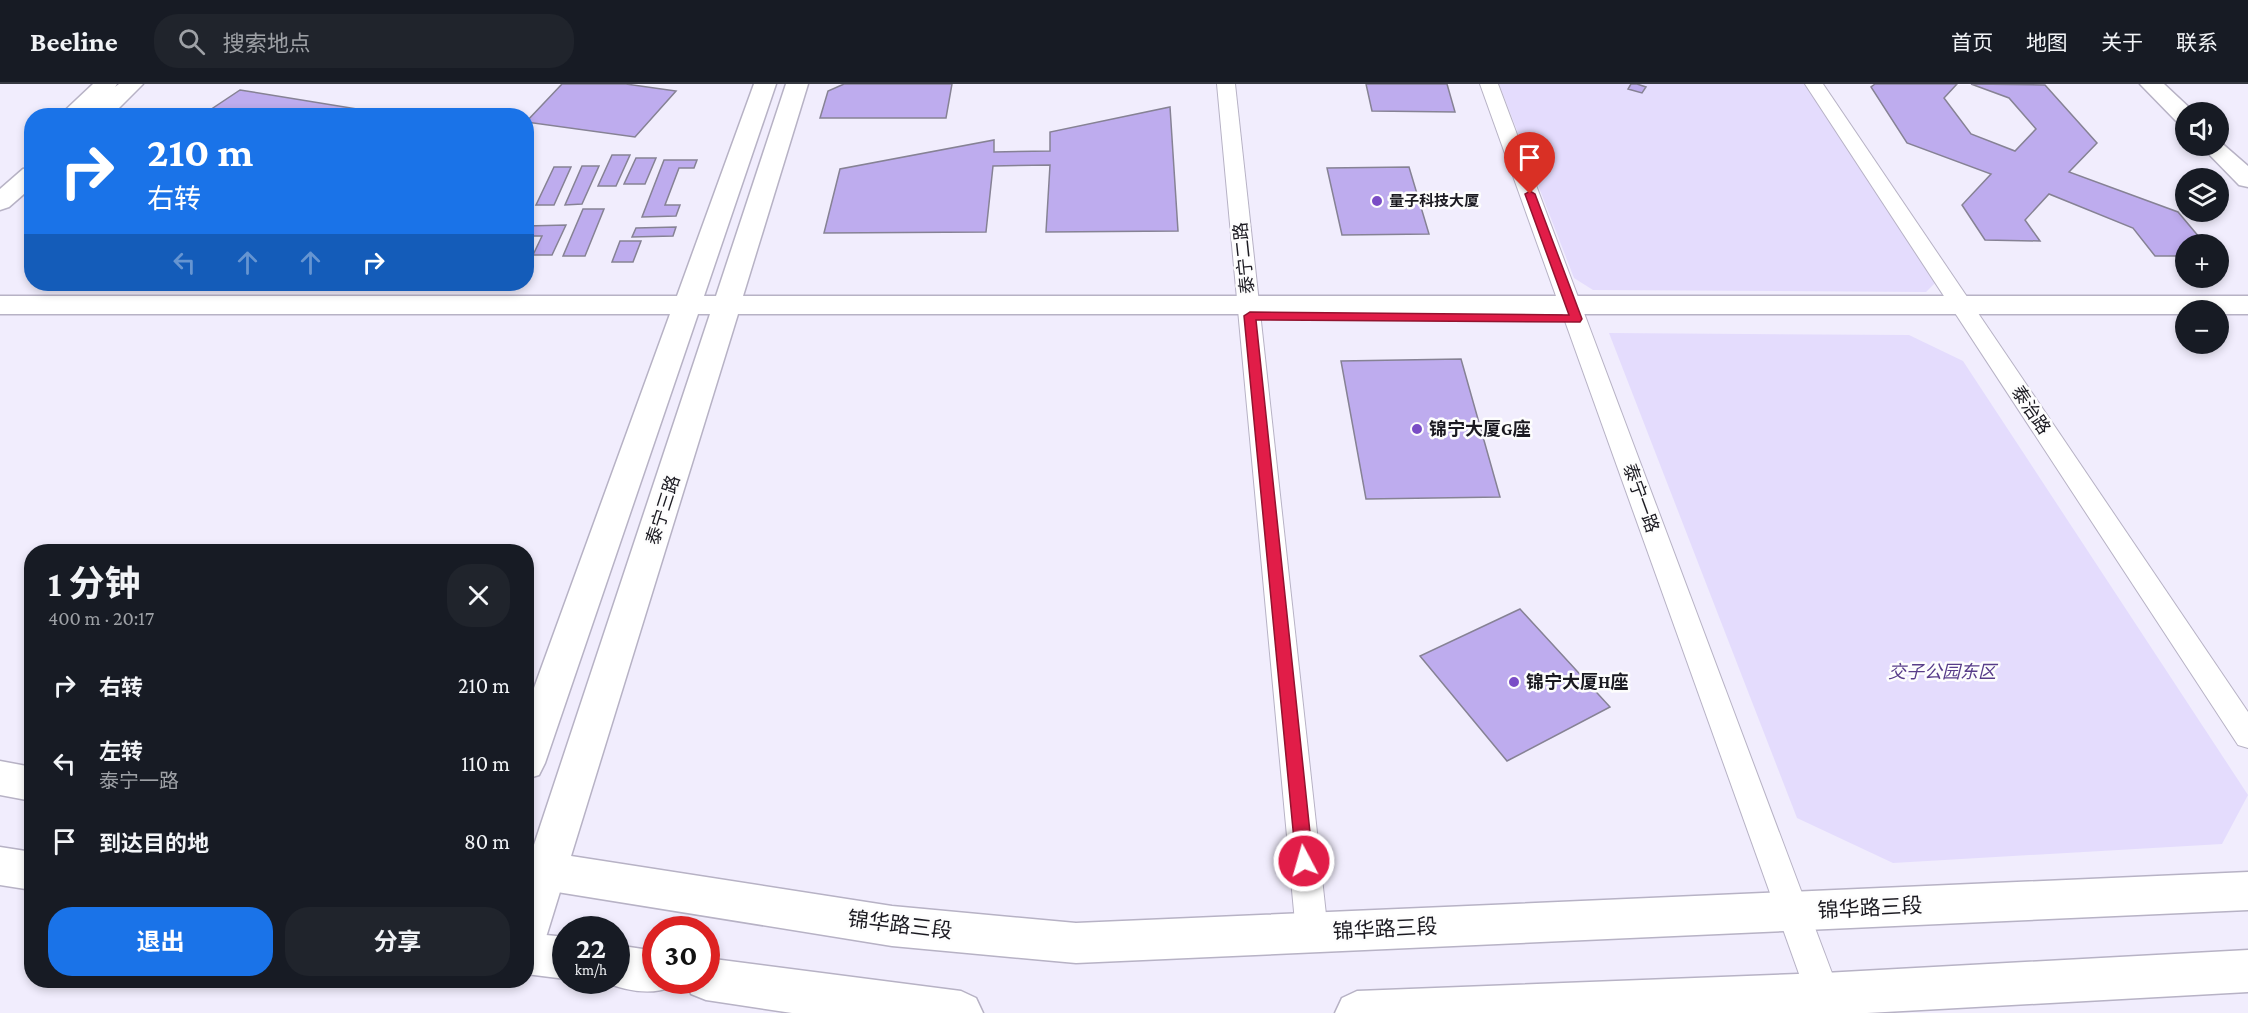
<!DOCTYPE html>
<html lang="zh">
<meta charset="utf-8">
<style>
body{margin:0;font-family:"Crimson Pro","Noto Sans SC",serif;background:#20242c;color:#f1f3f6;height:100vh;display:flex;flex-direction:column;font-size:22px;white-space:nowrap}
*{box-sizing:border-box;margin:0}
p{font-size:20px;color:#9ea1a6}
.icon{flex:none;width:33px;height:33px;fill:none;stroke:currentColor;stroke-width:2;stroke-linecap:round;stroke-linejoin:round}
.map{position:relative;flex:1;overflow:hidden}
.details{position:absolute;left:24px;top:460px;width:510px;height:444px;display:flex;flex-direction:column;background:#171b24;border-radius:24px;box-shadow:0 3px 9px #0003}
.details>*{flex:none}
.banner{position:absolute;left:24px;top:24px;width:510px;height:183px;border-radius:24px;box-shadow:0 3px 9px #0003;background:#1a73e8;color:#fff;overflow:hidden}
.controls{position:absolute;left:2175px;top:18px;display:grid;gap:12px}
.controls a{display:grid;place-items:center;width:54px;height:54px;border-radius:50%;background:#171b24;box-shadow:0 3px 9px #0003;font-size:30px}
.speed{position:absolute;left:552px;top:832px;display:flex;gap:12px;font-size:30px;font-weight:700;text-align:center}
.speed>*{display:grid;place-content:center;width:78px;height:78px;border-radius:50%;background:#171b24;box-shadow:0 3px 9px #0003;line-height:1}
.speed small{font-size:15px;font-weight:400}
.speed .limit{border:9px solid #d22;background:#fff;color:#111}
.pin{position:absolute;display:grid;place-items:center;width:51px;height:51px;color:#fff;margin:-62px -26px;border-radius:50% 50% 50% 0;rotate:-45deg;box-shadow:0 0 6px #0007}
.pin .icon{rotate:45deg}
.me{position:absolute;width:66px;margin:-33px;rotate:354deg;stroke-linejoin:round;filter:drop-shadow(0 0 4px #0008)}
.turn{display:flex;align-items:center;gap:21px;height:126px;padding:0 24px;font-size:27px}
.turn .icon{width:78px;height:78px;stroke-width:2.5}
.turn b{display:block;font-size:42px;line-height:51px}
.lanes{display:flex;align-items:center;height:57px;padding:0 24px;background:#0003;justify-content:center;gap:30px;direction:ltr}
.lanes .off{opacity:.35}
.round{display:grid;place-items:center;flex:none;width:63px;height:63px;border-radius:24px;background:#20242c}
.overview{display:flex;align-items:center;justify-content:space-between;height:102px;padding:0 24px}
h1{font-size:36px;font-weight:700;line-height:45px}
.primary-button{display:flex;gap:12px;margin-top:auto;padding:12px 24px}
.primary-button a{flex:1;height:69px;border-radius:24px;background:#1a73e8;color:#fff;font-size:24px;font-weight:700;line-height:69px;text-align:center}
.primary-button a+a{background:#20242c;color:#f1f3f6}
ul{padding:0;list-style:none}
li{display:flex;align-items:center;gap:18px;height:78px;padding:0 24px}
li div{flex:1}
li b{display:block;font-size:22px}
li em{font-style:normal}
header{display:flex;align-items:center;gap:36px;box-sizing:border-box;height:84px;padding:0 30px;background:#171b24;border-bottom:2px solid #363941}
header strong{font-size:28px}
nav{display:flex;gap:33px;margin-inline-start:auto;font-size:21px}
.search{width:420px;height:54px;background:#20242c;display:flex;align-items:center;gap:15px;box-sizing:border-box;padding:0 21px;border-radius:24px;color:#9ea1a6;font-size:22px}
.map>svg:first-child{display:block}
.green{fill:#e4dcfd}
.building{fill:#beacee;stroke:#868294;stroke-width:1.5}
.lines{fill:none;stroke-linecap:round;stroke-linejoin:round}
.minor-casing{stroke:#b7b2c5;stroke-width:2}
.tertiary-casing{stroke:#b7b2c5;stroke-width:3}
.secondary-casing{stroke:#b7b2c5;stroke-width:3}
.primary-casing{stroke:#b7b2c5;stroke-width:3}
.minor{fill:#fff;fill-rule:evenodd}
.tertiary{fill:#fff;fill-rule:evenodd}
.secondary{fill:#fff;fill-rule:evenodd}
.primary{fill:#fff;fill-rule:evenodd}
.route{fill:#e11d48;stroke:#92132f;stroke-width:1.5}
.poi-dot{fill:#7a4dc6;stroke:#fdfdfd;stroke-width:2}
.labels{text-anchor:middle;stroke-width:5;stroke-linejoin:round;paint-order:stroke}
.far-poi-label{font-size:15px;font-weight:bold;fill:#1b1a21;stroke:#fdfdfd;text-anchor:start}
.street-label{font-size:18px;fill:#1b1a21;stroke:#fdfdfd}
.poi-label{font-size:18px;font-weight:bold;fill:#1b1a21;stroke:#fdfdfd;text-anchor:start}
.park-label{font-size:18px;font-style:italic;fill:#573c89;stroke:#fdfdfd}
.near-street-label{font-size:21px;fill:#1b1a21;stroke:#fdfdfd}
</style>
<header>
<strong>Beeline</strong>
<div class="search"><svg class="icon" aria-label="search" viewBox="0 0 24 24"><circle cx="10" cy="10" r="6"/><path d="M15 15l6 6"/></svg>搜索地点</div>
<nav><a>首页</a><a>地图</a><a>关于</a><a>联系</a></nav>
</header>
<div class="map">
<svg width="2248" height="929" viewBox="0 0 2248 929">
<rect width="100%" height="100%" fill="#f1edfd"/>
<g class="green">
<path d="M 1499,0 L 1806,0 L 1936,198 L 1926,208 L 1593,206 L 1574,194 Z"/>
<path d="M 1609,249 L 1909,251 L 1963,277 L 2248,711 L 2222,760 L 1893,779 L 1797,734 Z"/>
</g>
<g class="building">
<path d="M 562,0 L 626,0 L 676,7 L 635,53 L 526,38 Z"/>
<path d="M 844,0 L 952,0 L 946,34 L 820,34 L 828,7 Z"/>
<path d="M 1366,0 L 1447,0 L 1455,28 L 1372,27 Z"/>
<path d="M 1631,0 L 1637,0 L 1646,3 L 1642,9 L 1628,5 Z"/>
<path d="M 1875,0 L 1957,0 L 1944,14 L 1971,50 L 2015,67 L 2036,45 L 2009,14 L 1971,0 L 2045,1 L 2097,59 L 2069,88 L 2178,128 L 2205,160 L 2186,160 L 2186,172 L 2155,172 L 2133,144 L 2049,110 L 2025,136 L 2040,157 L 1985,156 L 1962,121 L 1991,90 L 1907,59 L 1871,3 Z"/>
<path d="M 240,6 L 400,32 L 201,32 Z"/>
<path d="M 1170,23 L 1178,147 L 1046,148 L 1050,81 L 993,82 L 986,148 L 824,149 L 840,85 L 994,56 L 994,68 L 1050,67 L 1050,48 Z"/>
<path d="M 612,71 L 630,71 L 616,102 L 598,102 Z"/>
<path d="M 636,74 L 656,74 L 645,100 L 624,100 Z"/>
<path d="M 664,76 L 697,76 L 694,84 L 679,84 L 665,121 L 680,121 L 676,132 L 642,133 Z"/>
<path d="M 582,82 L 599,82 L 582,120 L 565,121 Z"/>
<path d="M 554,83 L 571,83 L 554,121 L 536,121 Z"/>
<path d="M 1409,83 L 1429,150 L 1342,151 L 1327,84 Z"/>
<path d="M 583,125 L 604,125 L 585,172 L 563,172 Z"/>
<path d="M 566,141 L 552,171 L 533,171 L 542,152 L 526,152 L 526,142 Z"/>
<path d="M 676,143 L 673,152 L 632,153 L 636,144 Z"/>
<path d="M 620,157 L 641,157 L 633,178 L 612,178 Z"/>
<path d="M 1461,275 L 1500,413 L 1366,415 L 1341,277 Z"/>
<path d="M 1520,525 L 1610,623 L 1507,677 L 1420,572 Z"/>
</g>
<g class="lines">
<defs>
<g id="minor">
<path d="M 1217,0 L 1235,0 L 1328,849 L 1323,860 L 1312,864 L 1301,860 L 1296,849 Z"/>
<path d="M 1480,0 L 1498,0 L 1847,929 L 1813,929 Z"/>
<path d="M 1805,0 L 1823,0 L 2248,628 L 2248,664 L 2238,661 Z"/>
</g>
<g id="tertiary">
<path d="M 754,0 L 776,0 L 704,212 L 716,212 L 786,0 L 808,0 L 743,212 L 2248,212 L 2248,230 L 2218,230 L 2218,226 L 2186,226 L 2186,230 L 738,230 L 547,850 L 541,864 L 526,870 L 526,785 L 710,230 L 698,230 L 545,679 L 539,691 L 526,695 L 526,626 L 670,230 L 0,230 L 0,212 L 677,212 Z"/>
<path d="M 2140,0 L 2164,0 L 2194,28 L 2186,28 L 2186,41 L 2178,39 Z"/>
<path d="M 2218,56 L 2248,82 L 2248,103 L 2239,101 L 2201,62 L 2218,62 Z"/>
</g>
<g id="secondary">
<path d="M 93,0 L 117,0 L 115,3 L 119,0 L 143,0 L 111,32 L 86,32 L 88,28 L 84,32 L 59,32 Z"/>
<path d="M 32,83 L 32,103 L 9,123 L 0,126 L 0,105 L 23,85 Z"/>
</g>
<g id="primary">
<path d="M 0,677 L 32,683 L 32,717 L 0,711 Z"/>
<path d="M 0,763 L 32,768 L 32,806 L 0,801 Z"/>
<path d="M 526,765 L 892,822 L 1076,839 L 2248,788 L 2248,826 L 1076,879 L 892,862 L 526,803 Z"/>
<path d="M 526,849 L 566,853 L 566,895 L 526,890 Z"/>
<path d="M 616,861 L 656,867 L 656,897 L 673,897 L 671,903 C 649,912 624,906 602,897 L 616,897 Z"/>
<path d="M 2248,866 L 2248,908 L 1867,929 L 1335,929 L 1342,914 L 1357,907 L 1824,889 Z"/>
<path d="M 706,874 L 961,907 L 976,914 L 983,929 L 792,929 L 706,916 L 691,910 L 686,897 L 706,897 Z"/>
</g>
</defs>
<use href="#minor" class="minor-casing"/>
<use href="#tertiary" class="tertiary-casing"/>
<use href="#secondary" class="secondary-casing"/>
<use href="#primary" class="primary-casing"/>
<use href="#minor" class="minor"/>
<use href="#tertiary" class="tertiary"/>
<use href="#secondary" class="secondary"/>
<use href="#primary" class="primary"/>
</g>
<path class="route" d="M 1530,107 L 1535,110 L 1582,235 L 1580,238 L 1256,236 L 1313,777 L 1310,783 L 1304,785 L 1299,783 L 1296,777 L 1244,232 L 1250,228 L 1569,231 L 1525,110 Z"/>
<g class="poi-dot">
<circle cx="1377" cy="117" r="6"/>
<circle cx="1417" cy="345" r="6"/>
<circle cx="1514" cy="598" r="6"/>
</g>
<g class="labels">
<g class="far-poi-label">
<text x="1389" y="122">量子科技大厦</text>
</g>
<g class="street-label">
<text transform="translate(1244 174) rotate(-96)" y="6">泰宁二路</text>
<text transform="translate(2031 326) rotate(56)" y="6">泰治路</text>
<text transform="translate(1641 414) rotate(70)" y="6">泰宁一路</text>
<text transform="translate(663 426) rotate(-72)" y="6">泰宁三路</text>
</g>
<g class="poi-label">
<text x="1429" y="351">锦宁大厦G座</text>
<text x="1526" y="604">锦宁大厦H座</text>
</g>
<g class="park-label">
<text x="1942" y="594">交子公园东区</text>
</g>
<g class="near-street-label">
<text transform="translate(1870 824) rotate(-3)" y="7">锦华路三段</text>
<text transform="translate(900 841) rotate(7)" y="7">锦华路三段</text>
<text transform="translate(1385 845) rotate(-3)" y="7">锦华路三段</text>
</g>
</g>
</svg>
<div class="controls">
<a><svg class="icon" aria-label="sound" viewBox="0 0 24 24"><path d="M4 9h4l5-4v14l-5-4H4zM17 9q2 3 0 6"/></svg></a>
<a><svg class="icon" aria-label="layers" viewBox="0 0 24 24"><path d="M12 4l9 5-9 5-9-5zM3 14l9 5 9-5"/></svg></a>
<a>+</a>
<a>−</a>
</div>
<div class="speed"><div>22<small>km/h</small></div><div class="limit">30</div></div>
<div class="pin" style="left:1530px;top:110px;background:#d93025"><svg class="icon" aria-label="arrive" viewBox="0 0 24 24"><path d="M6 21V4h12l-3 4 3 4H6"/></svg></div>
<svg class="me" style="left:1304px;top:777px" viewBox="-20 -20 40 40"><circle r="17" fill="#e11d48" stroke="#fff" stroke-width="3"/><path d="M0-11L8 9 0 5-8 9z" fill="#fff"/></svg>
<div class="banner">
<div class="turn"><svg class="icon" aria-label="right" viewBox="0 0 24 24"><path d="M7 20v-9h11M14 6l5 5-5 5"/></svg><div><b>210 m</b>右转</div></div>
<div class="lanes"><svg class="icon off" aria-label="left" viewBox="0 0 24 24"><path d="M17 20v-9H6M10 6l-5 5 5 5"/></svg><svg class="icon off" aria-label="ahead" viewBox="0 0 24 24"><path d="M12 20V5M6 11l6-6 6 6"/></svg><svg class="icon off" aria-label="ahead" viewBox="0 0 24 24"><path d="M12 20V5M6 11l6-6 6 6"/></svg><svg class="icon" aria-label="right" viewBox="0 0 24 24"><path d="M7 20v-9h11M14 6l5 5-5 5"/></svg></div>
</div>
<section class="details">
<div class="overview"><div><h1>1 分钟</h1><p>400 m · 20:17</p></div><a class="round"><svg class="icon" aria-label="close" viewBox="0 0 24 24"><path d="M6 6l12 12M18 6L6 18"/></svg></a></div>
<ul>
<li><svg class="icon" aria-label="right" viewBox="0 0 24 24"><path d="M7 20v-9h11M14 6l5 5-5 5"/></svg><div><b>右转</b></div><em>210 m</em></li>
<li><svg class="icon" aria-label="left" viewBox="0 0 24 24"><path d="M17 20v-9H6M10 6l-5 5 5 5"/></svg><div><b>左转</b><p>泰宁一路</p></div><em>110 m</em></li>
<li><svg class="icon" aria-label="arrive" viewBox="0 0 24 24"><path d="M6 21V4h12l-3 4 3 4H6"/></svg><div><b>到达目的地</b></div><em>80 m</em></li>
</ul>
<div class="primary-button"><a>退出</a><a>分享</a></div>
</section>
</div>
